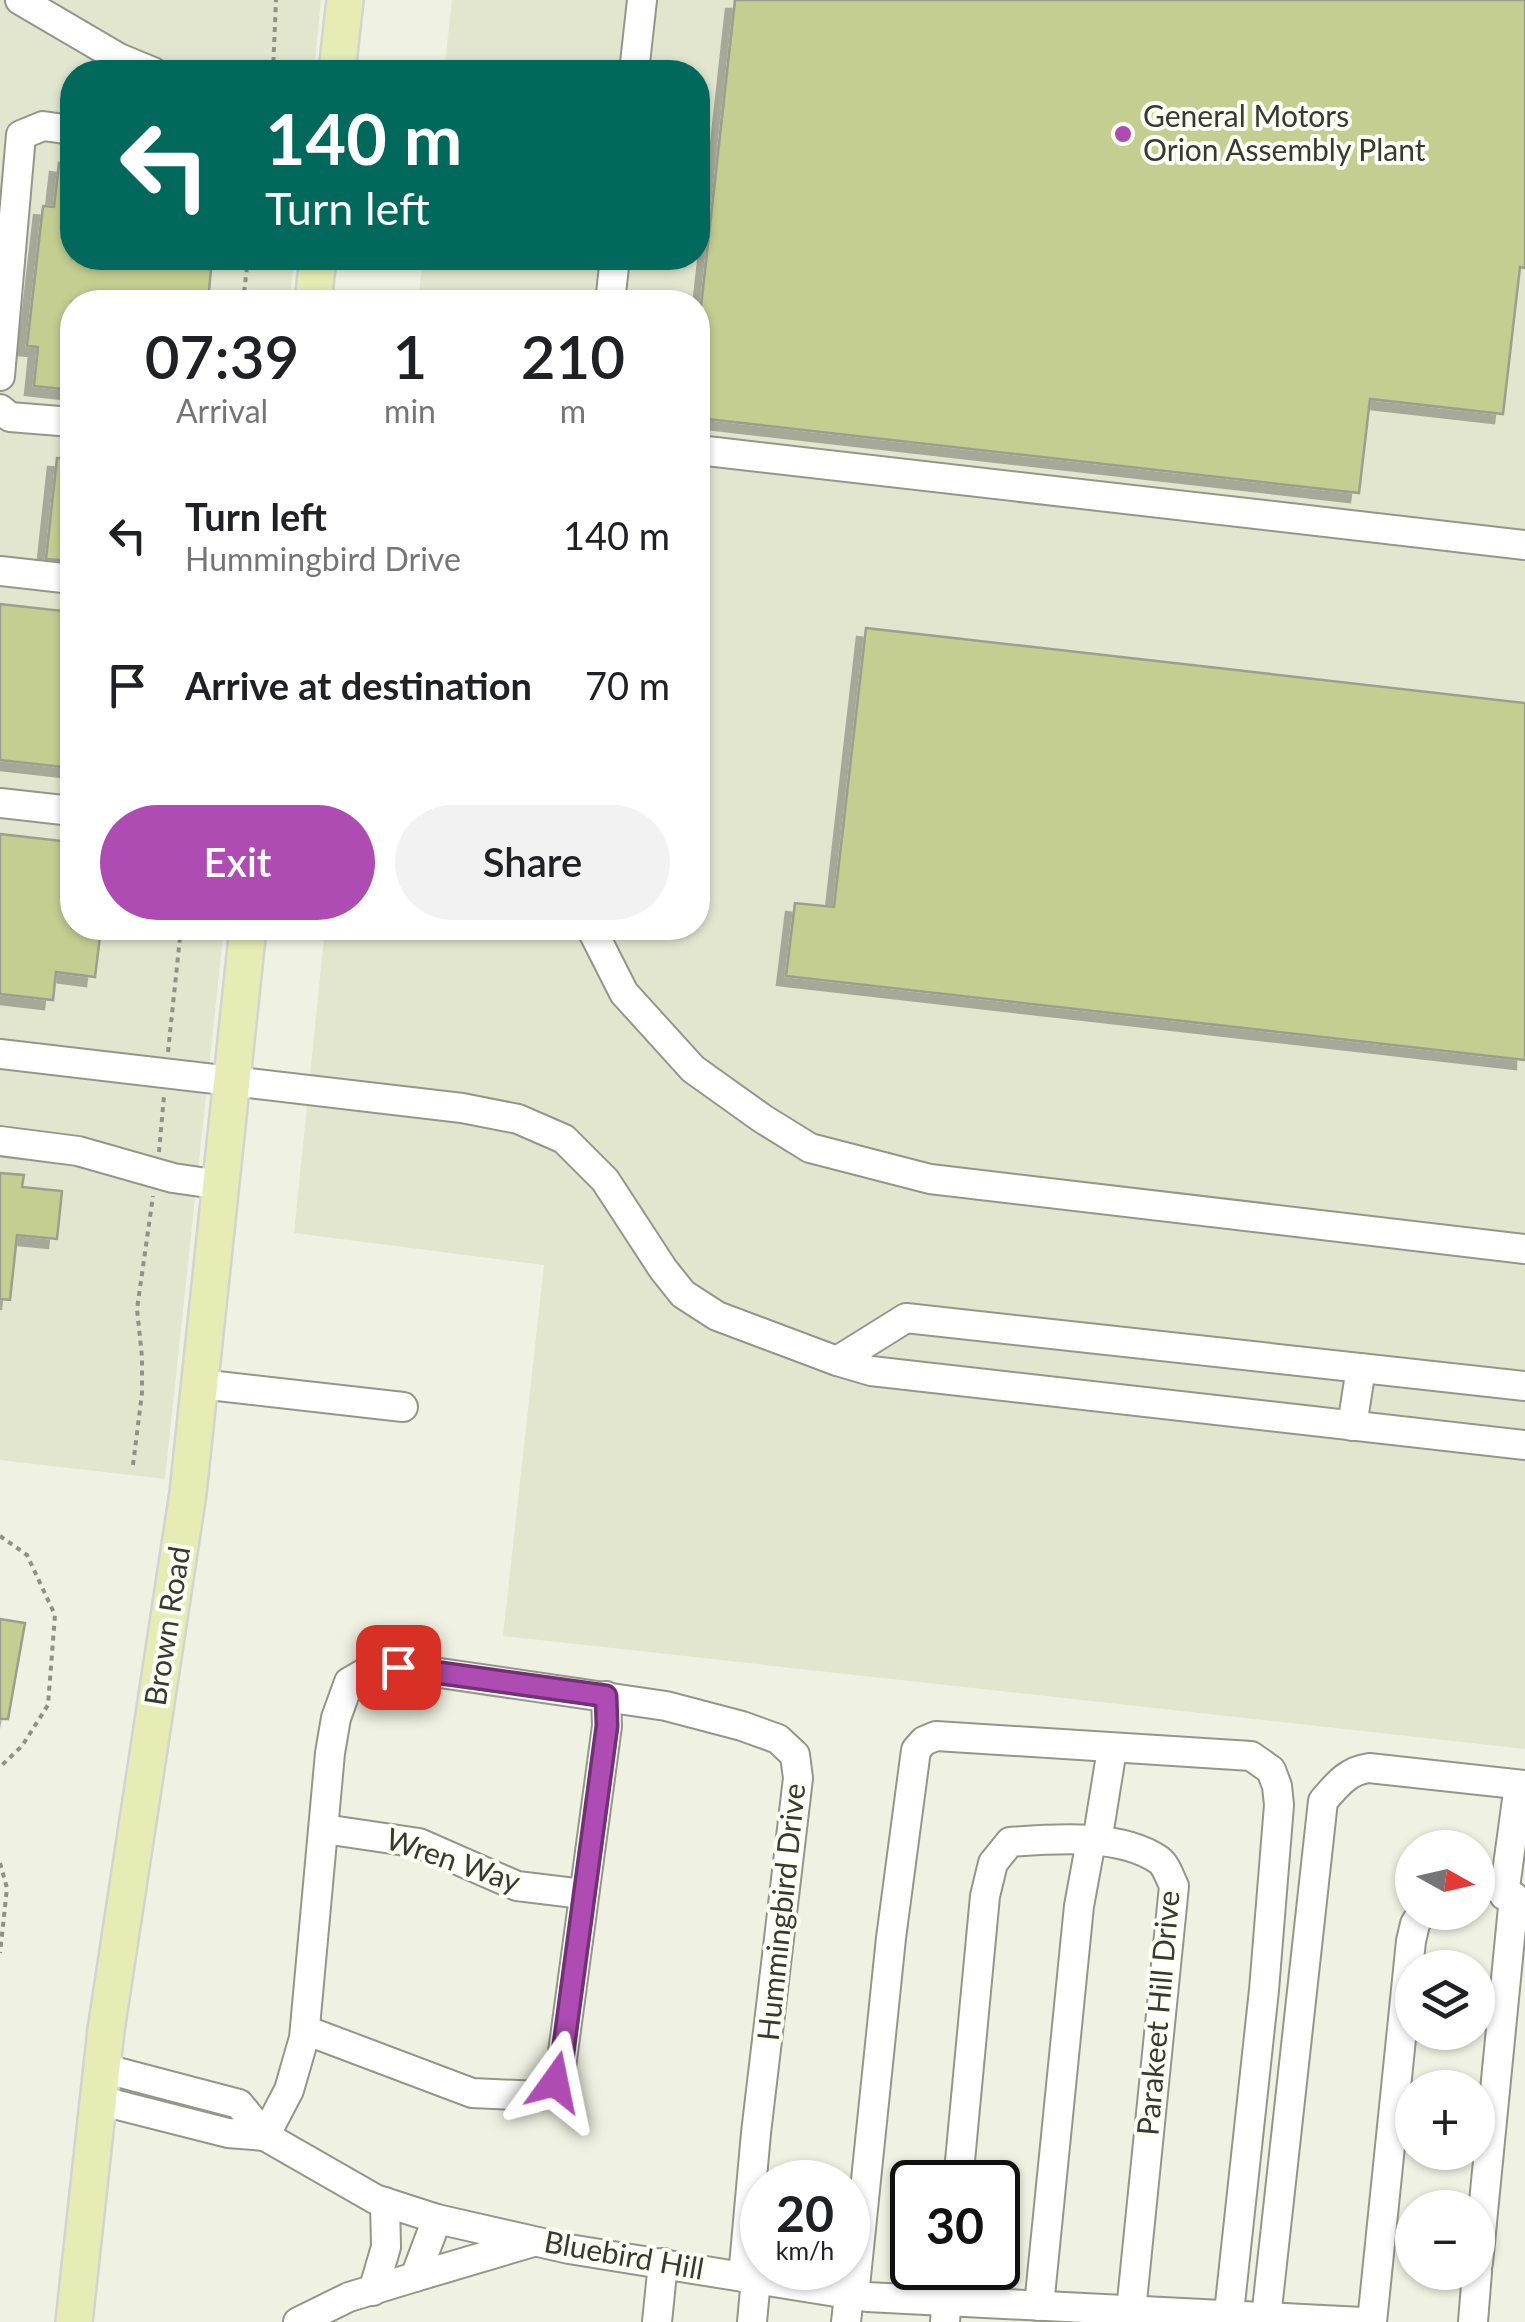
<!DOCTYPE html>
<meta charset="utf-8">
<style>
body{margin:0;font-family:Lato,sans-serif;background:#f2f2f2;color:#202124;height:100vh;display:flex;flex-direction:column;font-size:38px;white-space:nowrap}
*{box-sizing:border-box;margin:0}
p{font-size:32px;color:#757577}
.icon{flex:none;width:55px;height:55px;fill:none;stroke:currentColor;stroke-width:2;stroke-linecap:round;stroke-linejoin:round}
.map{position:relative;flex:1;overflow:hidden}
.sheet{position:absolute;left:60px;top:290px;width:650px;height:650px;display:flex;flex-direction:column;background:#fff;border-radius:40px;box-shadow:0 2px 8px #0004}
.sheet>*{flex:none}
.hud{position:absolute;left:60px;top:60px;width:650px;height:210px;border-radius:40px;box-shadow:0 2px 8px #0004;background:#00695c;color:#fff;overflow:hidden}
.needle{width:65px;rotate:98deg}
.buttons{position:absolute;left:1395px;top:1830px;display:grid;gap:20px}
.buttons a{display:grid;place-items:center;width:100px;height:100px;border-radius:50%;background:#fff;box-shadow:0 2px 8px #0004;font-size:50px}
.speed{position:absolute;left:740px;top:2160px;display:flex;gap:20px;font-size:50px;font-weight:700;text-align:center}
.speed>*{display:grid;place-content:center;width:130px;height:130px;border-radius:50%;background:#fff;box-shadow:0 2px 8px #0004;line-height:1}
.speed small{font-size:25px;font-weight:400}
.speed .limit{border:5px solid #111;border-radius:15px;background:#fff;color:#111}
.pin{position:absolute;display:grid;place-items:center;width:85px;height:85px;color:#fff;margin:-42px;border-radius:20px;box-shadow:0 5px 15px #0006}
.me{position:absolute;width:110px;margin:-55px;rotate:12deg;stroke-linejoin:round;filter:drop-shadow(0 0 8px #0008)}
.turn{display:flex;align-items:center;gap:35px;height:210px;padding:0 40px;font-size:45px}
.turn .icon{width:130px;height:130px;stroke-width:2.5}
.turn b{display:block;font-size:70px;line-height:85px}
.eta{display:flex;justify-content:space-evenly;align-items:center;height:170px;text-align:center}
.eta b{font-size:60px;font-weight:600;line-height:70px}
.action{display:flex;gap:20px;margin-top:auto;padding:20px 40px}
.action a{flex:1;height:115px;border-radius:60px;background:#ae4cb3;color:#fff;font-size:40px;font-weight:600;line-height:115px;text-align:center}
.action a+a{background:#f2f2f2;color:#202124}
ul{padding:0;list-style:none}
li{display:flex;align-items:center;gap:30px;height:150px;padding:0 40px}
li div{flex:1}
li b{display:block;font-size:38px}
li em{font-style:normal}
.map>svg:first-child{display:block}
.built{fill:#e2e6cf}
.building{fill:#c4ce91;stroke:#9c9f90;stroke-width:2.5;filter:url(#shadow)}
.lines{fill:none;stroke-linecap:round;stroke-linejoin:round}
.minor-casing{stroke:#949788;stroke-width:32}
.major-casing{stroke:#d3d3d2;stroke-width:40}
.path{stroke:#909288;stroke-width:4;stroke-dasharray:5 5;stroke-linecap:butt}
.minor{stroke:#fff;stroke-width:28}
.major{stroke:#e5edb5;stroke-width:35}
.route-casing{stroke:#713174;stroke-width:25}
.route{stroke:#ae4cb3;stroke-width:18}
.poi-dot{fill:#ae4cb3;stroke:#fdfff5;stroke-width:4}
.labels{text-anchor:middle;stroke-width:8;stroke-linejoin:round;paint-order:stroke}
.poi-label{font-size:30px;fill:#383933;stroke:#fdfff5;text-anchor:start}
.street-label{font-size:30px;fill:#383933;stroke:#fdfff5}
</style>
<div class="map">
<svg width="1525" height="2322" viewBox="0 0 1525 2322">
<defs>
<filter id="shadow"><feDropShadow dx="-9" dy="9" stdDeviation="0" flood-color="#0004"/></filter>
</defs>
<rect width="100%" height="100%" fill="#eff2e2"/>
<g class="built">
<path d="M 0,0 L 321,0 L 314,72 L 72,72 L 72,258 L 294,258 L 290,302 L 72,302 L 72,928 L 224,928 L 165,1479 L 0,1460 Z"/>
<path d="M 452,0 L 1525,0 L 1525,1749 L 503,1636 L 544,1265 L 294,1233 L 325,928 L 698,928 L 698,302 L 418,302 L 423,258 L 698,258 L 698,72 L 444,72 Z"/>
</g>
<g class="building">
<path d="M 735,0 L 1525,0 L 1525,268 L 1520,267 L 1503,414 L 1370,399 L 1359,493 L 698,418 L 698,334 Z"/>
<path d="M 59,163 L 72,165 L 72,258 L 212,258 L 208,302 L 72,302 L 72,390 L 34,386 L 38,347 L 27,346 L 43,206 L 54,207 Z"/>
<path d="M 57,458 L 72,459 L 72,561 L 46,559 Z"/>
<path d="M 0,604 L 72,612 L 72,768 L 0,760 Z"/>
<path d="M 866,628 L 1525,703 L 1525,1060 L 786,976 L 795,903 L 834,907 Z"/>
<path d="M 0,834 L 71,842 L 66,878 L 72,879 L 72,928 L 101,928 L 95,977 L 56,972 L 53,1000 L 0,994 Z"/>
<path d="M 0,1173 L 24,1175 L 22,1187 L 62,1191 L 57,1239 L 17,1235 L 10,1300 L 0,1299 Z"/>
<path d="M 0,1619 L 25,1623 L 8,1719 L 0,1719 Z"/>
</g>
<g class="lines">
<defs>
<g id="minor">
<path d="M 20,0 L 119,58 L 153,72"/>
<path d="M 634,72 L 642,0"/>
<path d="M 610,302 L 615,258"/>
<path d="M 0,376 L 21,135 L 43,126 L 72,130"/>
<path d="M 0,409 L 10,417 L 72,422"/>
<path d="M 698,450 L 1525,545"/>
<path d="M 0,571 L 72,579"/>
<path d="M 0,803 L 72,811"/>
<path d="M 591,928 L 624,993 L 693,1069 L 763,1119 L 810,1148 L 930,1179 L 1525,1249"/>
<path d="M 0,1054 L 462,1108 L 518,1119 L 564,1139 L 605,1180 L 663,1269 L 683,1294 L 717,1316 L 837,1361 L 871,1371 L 1525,1445"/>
<path d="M 0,1141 L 78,1151 L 173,1178 L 221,1185"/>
<path d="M 837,1361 L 906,1318 L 1525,1386"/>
<path d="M 200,1384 L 403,1407"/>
<path d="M 1352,1426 L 1361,1368"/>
<path d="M 324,1829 L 419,1843 L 517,1886 L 583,1894"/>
<path d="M 1097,1842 L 1112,1749"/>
<path d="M 1504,1895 L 1519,1785"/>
<path d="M 305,2030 L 472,2093 L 540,2096 L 555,2082 L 561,2067 L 607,1726 L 606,1696"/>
<path d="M 102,2068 L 239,2104 L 265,2136 L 375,2199 L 437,2219 L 569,2249 L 867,2297 L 1362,2322"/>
<path d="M 98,2100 L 228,2133 L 265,2136"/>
<path d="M 265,2136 L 289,2090 L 304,2038 L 330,1753 L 336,1718 L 349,1682 L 368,1671 L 399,1667 L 666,1706 L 742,1726 L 778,1739 L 795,1755 L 798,1778 L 756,2133 L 743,2277"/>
<path d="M 958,2182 L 985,1896 L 993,1863 L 1010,1842 C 1054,1839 1120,1833 1159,1860 C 1166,1865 1170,1878 1174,1886 L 1131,2311"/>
<path d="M 1478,2263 L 1514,1897"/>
<path d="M 415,2277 L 533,2242"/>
<path d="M 373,2291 L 386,2247 L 385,2202"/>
<path d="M 854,2296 L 891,1938 L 916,1750 L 924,1741 L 936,1736 L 1251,1756 L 1271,1770 L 1277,1786 L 1279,1805 L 1264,1990 L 1228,2322"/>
<path d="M 1039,2306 L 1079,1906 L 1091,1841"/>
<path d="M 1266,2318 L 1323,1801 C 1337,1785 1347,1771 1369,1768 L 1525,1785"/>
<path d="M 298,2322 L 349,2297 L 415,2277 L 437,2219"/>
<path d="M 657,2322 L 663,2263"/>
<path d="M 752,2322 L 756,2279"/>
<path d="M 846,2322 L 849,2295"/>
<path d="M 945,2322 L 949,2268"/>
<path d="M 1372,2322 L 1411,1941 L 1415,1924 L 1422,1912"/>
<path d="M 1473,2322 L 1477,2272"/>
</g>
<g id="major">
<path d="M 337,72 L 345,0"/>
<path d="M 313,302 L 318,258"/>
<path d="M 74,2322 L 106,2030 L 188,1493 L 248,928"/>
</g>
</defs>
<use href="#minor" class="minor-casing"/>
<use href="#major" class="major-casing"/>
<g class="path">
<path d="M 273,72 L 276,0"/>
<path d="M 243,302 L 248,258"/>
<path d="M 168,1052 L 181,928"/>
<path d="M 159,1152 L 164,1096"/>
<path d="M 133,1465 L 142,1393 L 142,1357 L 137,1309 L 153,1196"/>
<path d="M 0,1536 L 27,1555 L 55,1615 L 48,1705 L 22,1746 L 0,1767"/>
<path d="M 0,1863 L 7,1888 L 0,1953"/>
</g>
<use href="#minor" class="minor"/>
<use href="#major" class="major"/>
</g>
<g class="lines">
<defs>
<path id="route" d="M 398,1667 L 606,1696 L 607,1726 L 561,2067 L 555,2082"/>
</defs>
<use href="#route" class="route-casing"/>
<use href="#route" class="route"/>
</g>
<circle class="poi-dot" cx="1123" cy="134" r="10"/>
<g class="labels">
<g class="poi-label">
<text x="1143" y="127">General Motors<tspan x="1143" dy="34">Orion Assembly Plant</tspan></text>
</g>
<g class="street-label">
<text transform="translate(168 1626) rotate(-81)" y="10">Brown Road</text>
<text transform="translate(453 1861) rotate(19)" y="10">Wren Way</text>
<text transform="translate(782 1912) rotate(-84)" y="10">Hummingbird Drive</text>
<text transform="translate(1159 2013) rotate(-85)" y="10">Parakeet Hill Drive</text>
<text transform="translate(624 2256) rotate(10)" y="10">Bluebird Hill</text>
</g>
</g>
</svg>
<div class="buttons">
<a><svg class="needle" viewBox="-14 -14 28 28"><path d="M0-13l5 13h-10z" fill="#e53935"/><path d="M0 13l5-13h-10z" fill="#757577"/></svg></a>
<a><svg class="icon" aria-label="layers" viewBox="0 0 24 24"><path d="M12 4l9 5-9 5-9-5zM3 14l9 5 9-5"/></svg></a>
<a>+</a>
<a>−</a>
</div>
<div class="speed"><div>20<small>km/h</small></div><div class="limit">30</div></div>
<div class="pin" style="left:398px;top:1667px;background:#d93025"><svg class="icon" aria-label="arrive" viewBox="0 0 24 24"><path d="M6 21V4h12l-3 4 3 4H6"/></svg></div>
<svg class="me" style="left:555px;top:2082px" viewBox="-20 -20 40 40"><path d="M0-17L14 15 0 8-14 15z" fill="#ae4cb3" stroke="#fff" stroke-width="4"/></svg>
<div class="hud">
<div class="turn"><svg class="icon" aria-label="left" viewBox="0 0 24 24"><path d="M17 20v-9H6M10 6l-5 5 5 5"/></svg><div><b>140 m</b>Turn left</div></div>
</div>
<section class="sheet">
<div class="eta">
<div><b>07:39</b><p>Arrival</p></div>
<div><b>1</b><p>min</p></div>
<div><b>210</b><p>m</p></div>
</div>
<ul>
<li><svg class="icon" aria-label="left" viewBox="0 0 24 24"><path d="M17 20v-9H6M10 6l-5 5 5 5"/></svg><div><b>Turn left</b><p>Hummingbird Drive</p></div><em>140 m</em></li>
<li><svg class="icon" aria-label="arrive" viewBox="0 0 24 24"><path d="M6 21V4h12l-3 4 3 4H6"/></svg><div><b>Arrive at destination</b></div><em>70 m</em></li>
</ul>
<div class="action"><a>Exit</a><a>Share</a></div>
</section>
</div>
